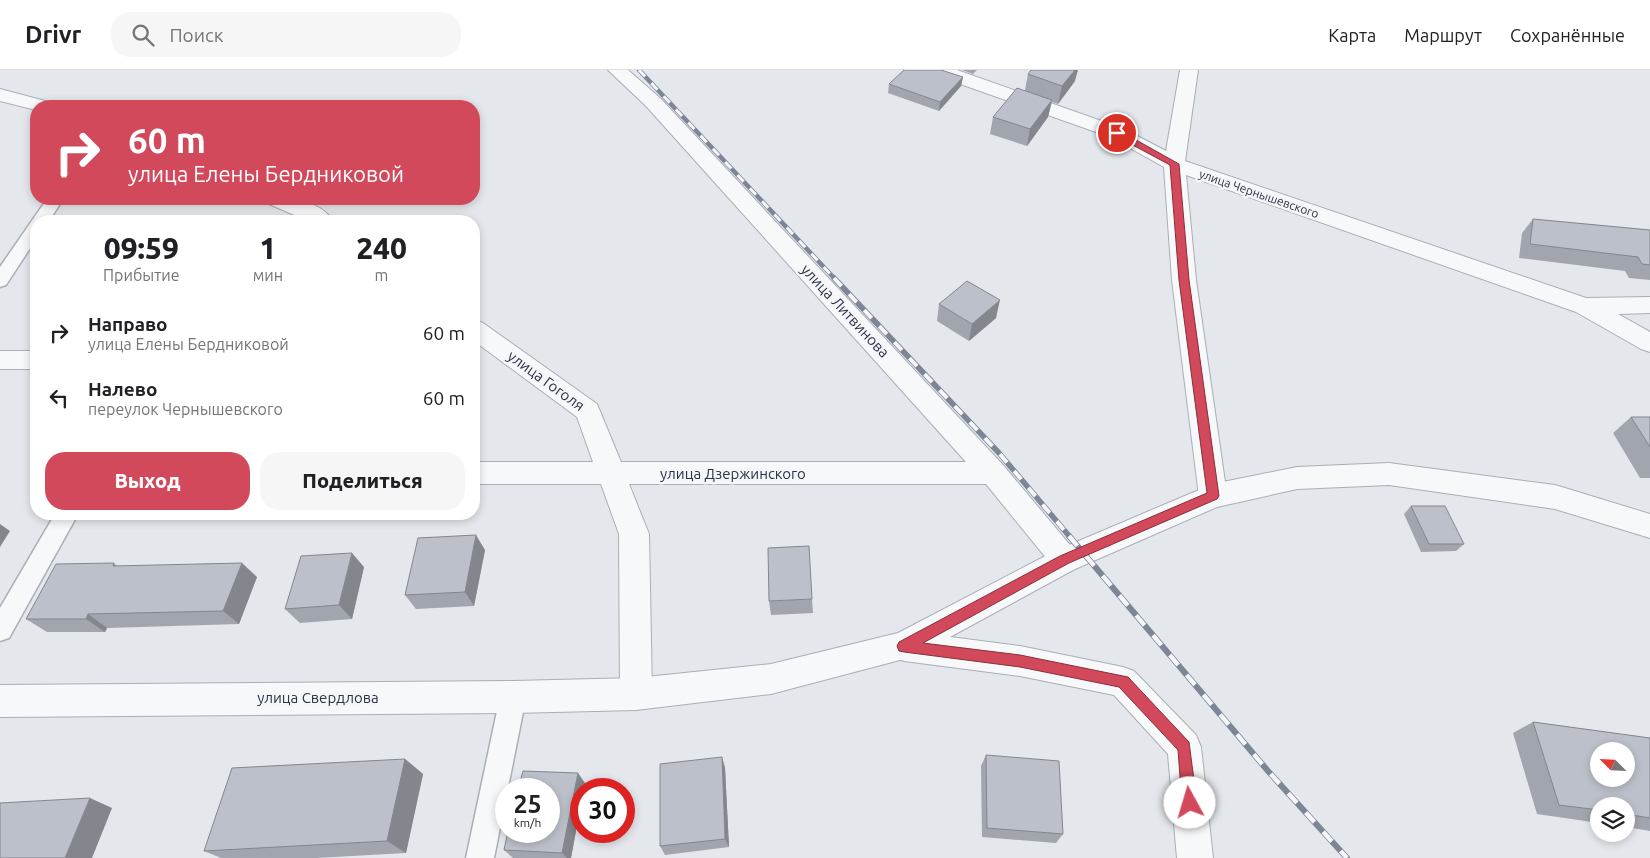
<!DOCTYPE html>
<html lang="ru">
<meta charset="utf-8">
<style>
body{margin:0;font-family:Ubuntu,sans-serif;background:#f6f6f6;color:#202124;height:100vh;display:flex;flex-direction:column;font-size:19px;white-space:nowrap}
*{box-sizing:border-box;margin:0}
p{font-size:16px;color:#757577}
.icon{flex:none;width:28px;height:28px;fill:none;stroke:currentColor;stroke-width:2;stroke-linecap:round;stroke-linejoin:round}
.map{position:relative;flex:1;overflow:hidden}
.details{position:absolute;left:30px;top:145px;width:450px;height:305px;display:flex;flex-direction:column;background:#fff;border-radius:20px;box-shadow:0 2px 8px #0003}
.details>*{flex:none}
.banner{position:absolute;left:30px;top:30px;width:450px;height:105px;border-radius:20px;box-shadow:0 2px 8px #0003;background:#d1495b;color:#fff;overflow:hidden}
.needle{width:32px;rotate:294deg}
.controls{position:absolute;left:1590px;top:672px;display:grid;gap:10px}
.controls a{display:grid;place-items:center;width:45px;height:45px;border-radius:50%;background:#fff;box-shadow:0 2px 8px #0003;font-size:25px}
.speed{position:absolute;left:495px;top:708px;display:flex;gap:10px;font-size:25px;font-weight:700;text-align:center}
.speed>*{display:grid;place-content:center;width:65px;height:65px;border-radius:50%;background:#fff;box-shadow:0 2px 8px #0003;line-height:1}
.speed small{font-size:12px;font-weight:400}
.speed .limit{border:8px solid #d22;background:#fff;color:#111}
.pin{position:absolute;display:grid;place-items:center;width:42px;height:42px;color:#fff;margin:-21px;border:2px solid #fff;border-radius:50%;box-shadow:0 1px 5px #0007}
.me{position:absolute;width:55px;margin:-28px;rotate:354deg;stroke-linejoin:round;filter:drop-shadow(0 0 4px #0008)}
.turn{display:flex;align-items:center;gap:18px;height:105px;padding:0 15px;font-size:22px}
.turn .icon{width:65px;height:65px;stroke-width:2.5}
.turn b{display:block;font-size:35px;line-height:42px}
.eta{display:flex;justify-content:space-evenly;align-items:center;height:85px;text-align:center}
.eta b{font-size:30px;font-weight:800;line-height:35px}
.primary-button{display:flex;gap:10px;margin-top:auto;padding:10px 15px}
.primary-button a{flex:1;height:58px;border-radius:20px;background:#d1495b;color:#fff;font-size:20px;font-weight:800;line-height:58px;text-align:center}
.primary-button a+a{background:#f6f6f6;color:#202124}
ul{padding:0;list-style:none}
li{display:flex;align-items:center;gap:15px;height:65px;padding:0 15px}
li div{flex:1}
li b{display:block;font-size:19px}
li em{font-style:normal}
header{display:flex;align-items:center;gap:30px;box-sizing:border-box;height:70px;padding:0 25px;background:#fff;border-bottom:1px solid #e0e0e0}
header strong{font-size:24px}
nav{display:flex;gap:28px;margin-inline-start:auto;font-size:18px}
.search{width:350px;height:45px;background:#f6f6f6;display:flex;align-items:center;gap:12px;box-sizing:border-box;padding:0 18px;border-radius:20px;color:#757577;font-size:19px}
.map>svg:first-child{display:block}
.lines{fill:none;stroke-linecap:round;stroke-linejoin:round}
.service-casing{stroke:#a9aeb7;stroke-width:3}
.minor-casing{stroke:#a9aeb7;stroke-width:2}
.tertiary-casing{stroke:#a9aeb7;stroke-width:2}
.service{fill:#f7f8fa;fill-rule:evenodd}
.minor{fill:#f7f8fa;fill-rule:evenodd}
.tertiary{fill:#f7f8fa;fill-rule:evenodd}
.rail-far2-casing{stroke:#7d8696;stroke-width:4.5}
.rail-far1-casing{stroke:#7d8696;stroke-width:5.5}
.rail-casing{stroke:#7d8696;stroke-width:6}
.rail-far2{stroke:#f4f6f9;stroke-width:3;stroke-dasharray:9;stroke-linecap:butt}
.rail-far1{stroke:#f4f6f9;stroke-width:4;stroke-dasharray:11;stroke-linecap:butt}
.rail{stroke:#f4f6f9;stroke-width:4.5;stroke-dasharray:13;stroke-linecap:butt}
.wall{fill:#a1a5ae}
.shaded-wall{fill:#83868d}
.building{fill:#bbc0ca;stroke:#83868d;fill-rule:evenodd}
.route{fill:#d1495b;stroke:#882f3b}
.labels{text-anchor:middle;stroke-width:5;stroke-linejoin:round;paint-order:stroke}
.far-street-label{font-size:12px;fill:#2b3445;stroke:#f4f6f9}
.street-label{font-size:15px;fill:#2b3445;stroke:#f4f6f9}
</style>
<header>
<strong>Drivr</strong>
<div class="search"><svg class="icon" aria-label="search" viewBox="0 0 24 24"><circle cx="10" cy="10" r="6"/><path d="M15 15l6 6"/></svg>Поиск</div>
<nav><a>Карта</a><a>Маршрут</a><a>Сохранённые</a></nav>
</header>
<div class="map">
<svg width="1650" height="788" viewBox="0 0 1650 788">
<rect width="100%" height="100%" fill="#e4e7ec"/>
<g class="lines">
<defs>
<g id="service">
<path d="M 47,129 L 63,129 L 49,151 L 36,151 L 36,169 L 6,215 L 0,217 L 0,197 Z"/>
<path d="M 55,444 L 78,444 L 9,568 L 0,571 L 0,538 Z"/>
<path d="M 513,615 L 522,618 L 526,627 L 494,788 L 466,788 L 500,627 L 504,618 Z"/>
</g>
<g id="minor">
<path d="M 608,0 L 628,0 L 660,28 L 1003,395 L 1075,481 L 1080,490 L 1075,499 L 1065,503 L 1055,499 L 986,414 L 629,414 L 649,464 L 652,624 L 648,635 L 636,640 L 624,635 L 620,624 L 619,464 L 601,414 L 474,414 L 474,392 L 593,392 L 577,347 L 474,271 L 474,250 L 483,253 L 597,334 L 621,392 L 966,392 L 646,36 Z"/>
<path d="M 930,0 L 957,0 L 1124,59 L 1166,81 L 1180,0 L 1198,0 L 1185,91 L 1586,228 L 1650,227 L 1650,243 L 1618,244 L 1650,262 L 1650,282 L 1641,279 L 1576,242 L 1186,105 L 1196,210 L 1227,426 L 1223,434 L 1213,438 L 1203,434 L 1199,426 L 1172,210 L 1164,97 L 1110,67 L 932,4 Z"/>
<path d="M 0,19 L 49,32 L 52,36 L 36,36 L 36,40 L 0,31 Z"/>
<path d="M 266,129 C 289,128 319,129 333,151 L 308,151 L 269,134 Z"/>
<rect x="0" y="281" width="36" height="18"/>
<path d="M 904,561 L 1020,576 L 1123,597 L 1134,601 L 1196,665 L 1201,677 L 1213,788 L 1177,788 L 1168,684 L 1114,625 L 1020,606 L 904,591 L 893,586 L 888,576 L 893,566 Z"/>
</g>
<path id="tertiary" d="M 1389,393 L 1555,415 L 1650,444 L 1650,468 L 1555,439 L 1389,415 L 1297,419 L 1217,437 L 1075,499 L 915,586 L 771,624 L 636,640 L 513,643 L 0,647 L 0,615 L 513,611 L 636,608 L 771,594 L 898,563 L 1055,481 L 1213,414 L 1297,397 Z"/>
</defs>
<use href="#service" class="service-casing"/>
<use href="#minor" class="minor-casing"/>
<use href="#tertiary" class="tertiary-casing"/>
<use href="#service" class="service"/>
<use href="#minor" class="minor"/>
<use href="#tertiary" class="tertiary"/>
<defs>
<path id="rail-far2" d="M 639,0 L 835,209"/>
<path id="rail-far1" d="M 834,208 L 999,383 L 1070,467"/>
<path id="rail" d="M 1069,466 L 1268,701 L 1347,788"/>
</defs>
<use href="#rail-far2" class="rail-far2-casing"/>
<use href="#rail-far1" class="rail-far1-casing"/>
<use href="#rail" class="rail-casing"/>
<use href="#rail-far2" class="rail-far2"/>
<use href="#rail-far1" class="rail-far1"/>
<use href="#rail" class="rail"/>
</g>
<g class="wall">
<path d="M 962,0 L 977,0 L 973,4 Z"/>
<path d="M 1028,4 L 1075,11 L 1058,34 L 1052,32 L 1048,47 L 1027,76 L 990,64 L 993,47 L 1025,20 Z"/>
<path d="M 963,7 L 961,16 L 939,41 L 888,23 L 889,14 Z"/>
<path d="M 1533,149 L 1650,160 L 1650,210 L 1629,208 L 1625,201 L 1519,188 L 1522,163 Z"/>
<path d="M 939,234 L 996,248 L 969,271 L 937,251 Z"/>
<path d="M 1631,347 L 1650,347 L 1650,408 L 1640,408 L 1613,363 Z"/>
<path d="M 1411,436 L 1464,474 L 1456,481 L 1421,482 L 1404,444 Z"/>
<path d="M 485,480 L 474,536 L 416,539 L 405,525 Z"/>
<path d="M 114,493 L 117,496 L 257,507 L 239,554 L 107,558 L 105,562 L 47,562 L 26,549 Z"/>
<path d="M 364,497 L 352,549 L 300,553 L 285,539 Z"/>
<path d="M 812,529 L 813,543 L 771,545 L 769,531 Z"/>
<path d="M 1533,652 L 1650,668 L 1650,761 L 1626,757 L 1626,736 L 1599,736 L 1599,753 L 1537,744 L 1513,663 Z"/>
<path d="M 986,685 L 1063,764 L 1056,773 L 982,767 L 981,696 Z"/>
<path d="M 722,687 L 725,698 L 729,777 L 665,785 L 660,776 Z"/>
<path d="M 405,689 L 423,704 L 406,783 L 316,788 L 221,788 L 204,781 Z"/>
<path d="M 585,713 L 581,719 L 581,734 L 571,788 L 513,788 L 504,780 Z"/>
</g>
<g class="shaded-wall">
<path d="M 1075,0 L 1078,0 L 1075,11 L 1058,34 L 1062,16 Z"/>
<path d="M 963,7 L 961,16 L 939,41 L 940,32 Z"/>
<path d="M 1052,30 L 1048,47 L 1027,76 L 1030,59 Z"/>
<path d="M 1000,230 L 996,248 L 969,271 L 972,254 Z"/>
<path d="M 0,454 L 10,461 L 0,477 Z"/>
<path d="M 476,465 L 485,480 L 474,536 L 465,522 Z"/>
<path d="M 352,483 L 364,497 L 352,549 L 339,535 Z"/>
<path d="M 242,493 L 257,507 L 239,554 L 223,541 Z"/>
<path d="M 88,544 L 107,558 L 105,562 L 86,549 Z"/>
<path d="M 722,687 L 725,698 L 729,777 L 725,769 Z"/>
<path d="M 405,689 L 423,704 L 406,783 L 387,771 Z"/>
<path d="M 578,703 L 585,713 L 584,719 L 581,719 L 581,734 L 571,788 L 567,788 L 562,783 Z"/>
<path d="M 90,728 L 112,738 L 92,788 L 65,788 Z"/>
</g>
<g class="building">
<path d="M 904,0 L 941,0 L 963,7 L 940,32 L 889,14 Z"/>
<path d="M 1031,0 L 1075,0 L 1062,16 L 1028,4 Z"/>
<path d="M 1017,18 L 1052,30 L 1030,59 L 993,47 Z"/>
<path d="M 1533,149 L 1650,160 L 1650,195 L 1642,194 L 1638,187 L 1530,174 Z"/>
<path d="M 967,211 L 1000,230 L 972,254 L 939,234 Z"/>
<path d="M 1631,347 L 1650,347 L 1650,377 Z"/>
<path d="M 1411,436 L 1445,436 L 1464,474 L 1429,474 Z"/>
<path d="M 476,465 L 465,522 L 405,525 L 418,468 Z"/>
<path d="M 809,476 L 812,529 L 769,531 L 768,478 Z"/>
<path d="M 352,483 L 339,535 L 285,539 L 301,486 Z"/>
<path d="M 114,493 L 113,496 L 242,493 L 223,541 L 88,544 L 86,549 L 26,549 L 56,494 Z"/>
<path d="M 1533,652 L 1650,668 L 1650,748 L 1626,744 L 1626,736 L 1599,736 L 1599,740 L 1559,735 ZM 1599,681 L 1626,681 L 1626,709 L 1599,709 Z"/>
<path d="M 986,685 L 1059,691 L 1063,764 L 987,758 Z"/>
<path d="M 722,687 L 725,769 L 660,776 L 660,694 Z"/>
<path d="M 405,689 L 387,771 L 204,781 L 232,698 Z"/>
<path d="M 523,701 L 578,703 L 562,783 L 504,780 L 508,761 L 549,761 L 549,719 L 518,719 Z"/>
<path d="M 90,728 L 65,788 L 0,788 L 0,733 Z"/>
</g>
<path class="route" d="M 1114,61 L 1120,61 L 1179,94 L 1189,210 L 1219,426 L 1217,429 L 1069,493 L 923,573 L 1020,585 L 1128,607 L 1189,672 L 1197,733 L 1195,738 L 1190,740 L 1185,738 L 1182,733 L 1178,680 L 1119,617 L 1020,597 L 904,582 L 899,581 L 897,576 L 899,572 L 1060,486 L 1207,423 L 1179,210 L 1170,95 L 1114,65 Z"/>
<g class="labels">
<g class="far-street-label">
<text transform="translate(1259 124) rotate(19)" y="4">улица Чернышевского</text>
</g>
<g class="street-label">
<text transform="translate(845 241) rotate(47)" y="5">улица Литвинова</text>
<text transform="translate(546 311) rotate(36)" y="5">улица Гоголя</text>
<text x="733" y="409">улица Дзержинского</text>
<text x="318" y="633">улица Свердлова</text>
</g>
</g>
</svg>
<div class="controls">
<a><svg class="needle" viewBox="-14 -14 28 28"><path d="M0-13l5 13h-10z" fill="#e53935"/><path d="M0 13l5-13h-10z" fill="#757577"/></svg></a>
<a><svg class="icon" aria-label="layers" viewBox="0 0 24 24"><path d="M12 4l9 5-9 5-9-5zM3 14l9 5 9-5"/></svg></a>
</div>
<div class="speed"><div>25<small>km/h</small></div><div class="limit">30</div></div>
<div class="pin" style="left:1117px;top:63px;background:#d93025"><svg class="icon" aria-label="arrive" viewBox="0 0 24 24"><path d="M6 21V4h12l-3 4 3 4H6"/></svg></div>
<svg class="me" style="left:1190px;top:733px" viewBox="-20 -20 40 40"><circle r="19" fill="#fff"/><path d="M0-13L10 11 0 6-10 11z" fill="#d1495b"/></svg>
<div class="banner">
<div class="turn"><svg class="icon" aria-label="right" viewBox="0 0 24 24"><path d="M7 20v-9h11M14 6l5 5-5 5"/></svg><div><b>60 m</b>улица Елены Бердниковой</div></div>
</div>
<section class="details">
<div class="eta">
<div><b>09:59</b><p>Прибытие</p></div>
<div><b>1</b><p>мин</p></div>
<div><b>240</b><p>m</p></div>
</div>
<ul>
<li><svg class="icon" aria-label="right" viewBox="0 0 24 24"><path d="M7 20v-9h11M14 6l5 5-5 5"/></svg><div><b>Направо</b><p>улица Елены Бердниковой</p></div><em>60 m</em></li>
<li><svg class="icon" aria-label="left" viewBox="0 0 24 24"><path d="M17 20v-9H6M10 6l-5 5 5 5"/></svg><div><b>Налево</b><p>переулок Чернышевского</p></div><em>60 m</em></li>
</ul>
<div class="primary-button"><a>Выход</a><a>Поделиться</a></div>
</section>
</div>
